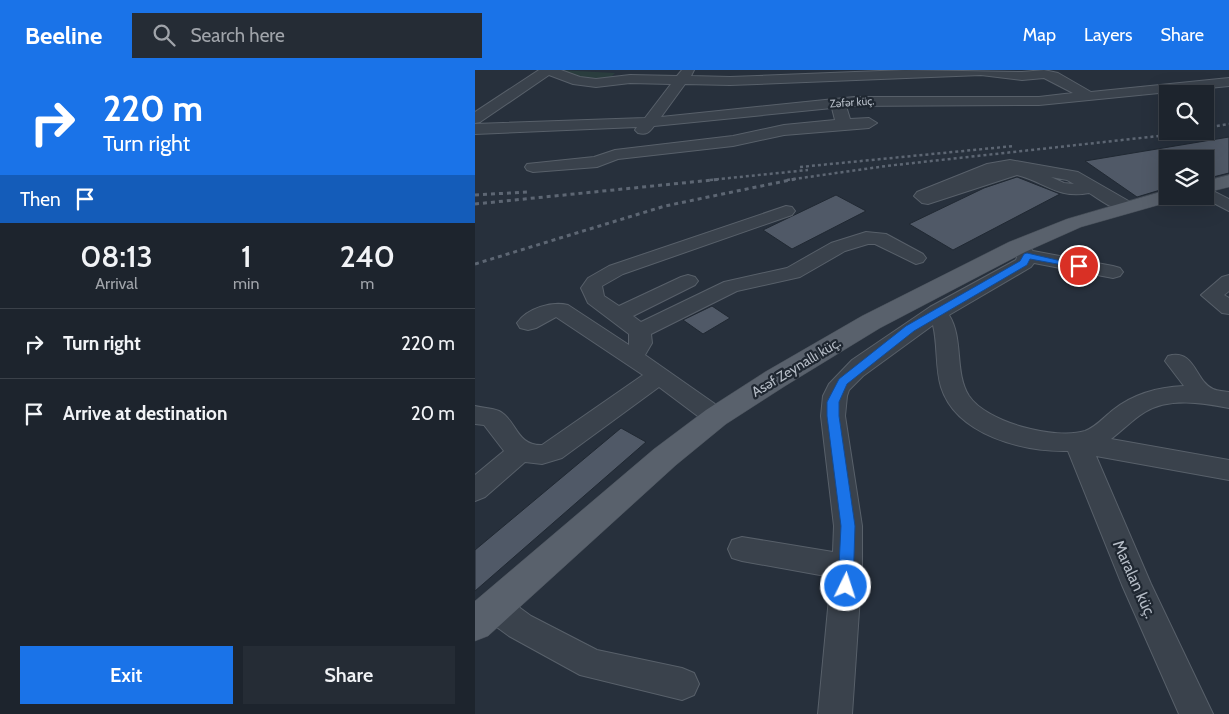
<!DOCTYPE html>
<meta charset="utf-8">
<style>
body{margin:0;font-family:Cabin,sans-serif;background:#252c35;color:#f1f3f6;height:100vh;display:flex;flex-direction:column;font-size:19px;white-space:nowrap}
*{box-sizing:border-box;margin:0}
p{font-size:16px;color:#a0a4aa}
.icon{flex:none;width:28px;height:28px;fill:none;stroke:currentColor;stroke-width:2;stroke-linecap:round;stroke-linejoin:round}
.map{position:relative;flex:1;overflow:hidden}
.panel{display:flex;flex-direction:column;background:#1d242d;width:475px}
.panel>*{flex:none}
.top-card{background:#1a73e8;color:#fff;overflow:hidden}
.controls{position:absolute;left:684px;top:15px;display:grid;gap:10px}
.controls a{display:grid;place-items:center;width:55px;height:55px;border-radius:0px;background:#1d242d;box-shadow:0 5px 20px #0002,0 0 0 1px #3b4149;font-size:25px}
.pin{position:absolute;display:grid;place-items:center;width:42px;height:42px;color:#fff;margin:-21px;border:2px solid #fff;border-radius:50%;box-shadow:0 1px 5px #0007}
.me{position:absolute;width:55px;margin:-28px;rotate:4deg;stroke-linejoin:round;filter:drop-shadow(0 0 4px #0008)}
.turn{display:flex;align-items:center;gap:18px;height:105px;padding:0 20px;font-size:22px}
.turn .icon{width:65px;height:65px;stroke-width:2.5}
.turn b{display:block;font-size:35px;line-height:42px}
.then{display:flex;align-items:center;height:48px;padding:0 20px;background:#0003;gap:10px;font-size:19px}
.eta{display:flex;justify-content:space-evenly;align-items:center;height:85px;text-align:center}
.eta b{font-size:30px;font-weight:600;line-height:35px}
.action{display:flex;gap:10px;margin-top:auto;padding:10px 20px}
.action a{flex:1;height:58px;border-radius:0px;background:#1a73e8;color:#fff;font-size:20px;font-weight:600;line-height:58px;text-align:center}
.action a+a{background:#252c35;color:#f1f3f6}
ul{padding:0;list-style:none}
li{display:flex;align-items:center;gap:15px;height:70px;padding:0 20px;border-top:1px solid #3b4149}
li div{flex:1}
li b{display:block;font-size:19px}
li em{font-style:normal}
header{display:flex;align-items:center;gap:30px;box-sizing:border-box;height:70px;padding:0 25px;background:#1a73e8;color:#fff}
header strong{font-size:24px}
nav{display:flex;gap:28px;margin-inline-start:auto;font-size:18px}
.search{width:350px;height:45px;background:#252c35;display:flex;align-items:center;gap:12px;box-sizing:border-box;padding:0 18px;border-radius:0px;color:#a0a4aa;font-size:19px}
main{display:flex;flex:1;min-height:0}
.map>svg:first-child{display:block}
.green{fill:#2a3d3e}
.building{fill:#505967;stroke:#212933}
.lines{fill:none;stroke-linecap:round;stroke-linejoin:round}
.minor-casing{stroke:#58606a;stroke-width:2}
.major-casing{stroke:#434b55;stroke-width:1}
.minor{fill:#3a424c;fill-rule:evenodd}
.major{fill:#59616c;fill-rule:evenodd}
.rail-far1{stroke:#5d6673;stroke-width:2.5;stroke-dasharray:3 3;stroke-linecap:butt}
.rail{stroke:#5d6673;stroke-width:3;stroke-dasharray:4 4;stroke-linecap:butt}
.route{fill:#1a73e8;stroke:#114b97}
.labels{text-anchor:middle;stroke-width:4.5;stroke-linejoin:round;paint-order:stroke}
.far-street-label{font-size:11px;fill:#b6bdc7;stroke:#1f2731}
.street-label{font-size:14px;fill:#b6bdc7;stroke:#1f2731}
.near-street-label{font-size:16px;fill:#b6bdc7;stroke:#1f2731}
</style>
<header>
<strong>Beeline</strong>
<div class="search"><svg class="icon" aria-label="search" viewBox="0 0 24 24"><circle cx="10" cy="10" r="6"/><path d="M15 15l6 6"/></svg>Search here</div>
<nav><a>Map</a><a>Layers</a><a>Share</a></nav>
</header>
<main>
<section class="panel">
<div class="top-card">
<div class="turn"><svg class="icon" aria-label="right" viewBox="0 0 24 24"><path d="M7 20v-9h11M14 6l5 5-5 5"/></svg><div><b>220 m</b>Turn right</div></div>
<div class="then">Then<svg class="icon" aria-label="arrive" viewBox="0 0 24 24"><path d="M6 21V4h12l-3 4 3 4H6"/></svg></div>
</div>
<div class="eta">
<div><b>08:13</b><p>Arrival</p></div>
<div><b>1</b><p>min</p></div>
<div><b>240</b><p>m</p></div>
</div>
<ul>
<li><svg class="icon" aria-label="right" viewBox="0 0 24 24"><path d="M7 20v-9h11M14 6l5 5-5 5"/></svg><div><b>Turn right</b></div><em>220 m</em></li>
<li><svg class="icon" aria-label="arrive" viewBox="0 0 24 24"><path d="M6 21V4h12l-3 4 3 4H6"/></svg><div><b>Arrive at destination</b></div><em>20 m</em></li>
</ul>
<div class="action"><a>Exit</a><a>Share</a></div>
</section>
<div class="map">
<svg width="754" height="644" viewBox="0 0 754 644">
<rect width="100%" height="100%" fill="#27303c"/>
<path class="green" d="M 84,0 L 140,3 L 132,11 L 108,10 Z"/>
<g class="building">
<path d="M 754,67 L 754,103 L 730,109 L 730,89 L 692,89 L 692,118 L 662,127 L 610,91 Z"/>
<path d="M 542,107 L 585,124 L 478,180 L 434,154 L 509,118 Z"/>
<path d="M 361,125 L 391,141 L 317,179 L 288,160 Z"/>
<path d="M 237,236 L 255,248 L 228,264 L 208,250 Z"/>
<path d="M 146,358 L 171,372 L 0,521 L 0,480 Z"/>
</g>
<g class="lines">
<defs>
<g id="minor">
<path d="M 64,0 L 86,0 L 105,7 L 121,9 L 155,5 L 202,6 L 207,0 L 219,0 L 216,6 L 255,7 L 430,0 L 547,2 L 569,0 L 583,3 L 616,22 L 754,8 L 754,16 L 564,35 L 371,36 L 375,49 L 394,48 L 402,53 L 394,58 L 309,65 L 258,76 L 143,89 L 122,97 L 58,102 L 52,100 L 50,97 L 52,94 L 119,87 L 140,80 L 258,66 L 309,55 L 360,50 L 357,38 L 179,56 C 174,63 171,65 163,63 L 160,60 L 162,57 L 0,64 L 0,54 L 170,48 L 196,14 L 155,13 L 121,17 L 98,14 L 74,5 L 5,52 L 0,53 L 0,42 ZM 506,5 L 547,10 L 569,8 L 598,23 L 564,27 L 379,27 L 186,47 L 210,14 L 255,15 Z"/>
<path d="M 535,90 L 603,102 L 657,133 L 660,137 L 657,141 C 642,144 626,130 614,123 C 582,129 570,112 542,105 L 453,134 L 447,133 L 439,126 L 442,122 L 512,94 ZM 576,107 L 592,110 L 599,114 L 589,113 Z"/>
<path d="M 730,117 L 754,129 L 754,141 L 725,126 L 730,126 Z"/>
<path d="M 311,136 L 317,137 L 320,141 L 317,145 L 148,204 L 127,216 L 129,226 L 144,236 L 206,207 L 213,205 L 220,207 L 223,211 L 220,215 L 158,246 L 166,252 L 249,212 L 312,198 L 356,173 L 391,162 L 411,164 L 448,184 L 451,188 L 448,192 L 441,194 L 400,174 L 393,174 L 370,181 L 325,207 L 262,221 L 176,264 L 177,273 L 170,285 L 250,341 L 253,347 L 250,353 L 241,356 L 232,353 L 184,317 L 87,388 L 67,394 L 50,392 L 10,427 L 0,431 L 0,405 L 29,381 L 9,355 L 0,354 L 0,336 C 8,338 17,338 24,341 C 42,350 41,376 67,375 L 168,305 L 81,247 L 61,258 L 53,260 L 45,258 L 42,253 C 52,238 77,231 93,235 L 154,275 L 154,264 L 113,233 L 106,218 L 113,208 L 134,196 Z"/>
<path d="M 542,171 L 549,173 L 558,181 L 638,196 L 645,198 L 648,202 L 645,206 L 638,208 L 559,193 L 556,197 L 474,245 C 489,269 479,302 494,326 C 512,353 581,370 610,361 C 621,357 629,347 638,340 C 658,324 683,317 709,316 L 690,291 L 693,286 C 720,278 720,311 738,319 C 742,321 749,321 754,322 L 754,338 C 728,333 694,327 670,342 C 657,350 648,360 636,369 L 754,390 L 754,410 L 621,386 L 676,514 L 738,644 L 704,644 L 647,515 L 593,381 C 548,382 481,365 466,317 C 460,297 463,275 458,255 L 388,306 L 374,320 L 372,326 L 370,346 L 387,456 L 387,497 L 377,644 L 343,644 L 356,507 L 267,491 L 257,488 L 253,479 L 257,470 L 267,467 L 358,482 L 359,456 L 346,346 L 348,326 L 354,314 L 377,290 L 455,237 L 541,190 L 542,187 L 532,177 L 535,173 Z"/>
<path d="M 754,205 L 754,221 L 749,225 L 754,228 L 754,244 L 747,243 L 726,225 L 747,207 Z"/>
<path d="M 19,523 L 30,527 L 56,546 L 122,580 L 207,598 L 219,603 L 224,614 L 219,625 L 207,630 L 105,605 L 34,566 L 8,547 L 4,537 L 8,527 Z"/>
</g>
<g id="major">
<path d="M 754,105 L 754,117 L 730,123 L 730,111 Z"/>
<path d="M 692,120 L 692,126 L 704,126 L 701,130 L 606,157 L 550,182 L 405,258 L 310,316 L 251,354 L 201,395 L 13,566 L 0,571 L 0,531 L 179,379 L 231,340 L 290,302 L 387,246 L 534,172 L 592,149 Z"/>
</g>
</defs>
<use href="#minor" class="minor-casing"/>
<use href="#major" class="major-casing"/>
<use href="#minor" class="minor"/>
<use href="#major" class="major"/>
<g class="rail-far1">
<path d="M 730,58 L 754,54"/>
<path d="M 325,97 L 539,76"/>
<path d="M 235,110 L 333,100"/>
<path d="M 312,110 L 411,96 L 729,61"/>
</g>
<g class="rail">
<path d="M 0,125 L 52,122"/>
<path d="M 0,134 L 247,109"/>
<path d="M 0,194 L 190,136 L 320,109"/>
</g>
</g>
<path class="route" d="M 552,183 L 608,196 L 604,198 L 555,189 L 552,195 L 439,261 L 372,314 L 364,332 L 364,346 L 380,456 L 378,516 L 376,520 L 371,522 L 366,520 L 363,516 L 366,456 L 352,346 L 352,332 L 364,309 L 431,256 L 545,191 L 549,184 Z"/>
<g class="labels">
<g class="far-street-label">
<text transform="translate(377 32) rotate(-4)" y="4">Zəfər küç.</text>
</g>
<g class="street-label">
<text transform="translate(321 297) rotate(-31)" y="5">Asəf Zeynallı küç.</text>
</g>
<g class="near-street-label">
<text transform="translate(660 509) rotate(66)" y="6">Maralan küç.</text>
</g>
</g>
</svg>
<div class="controls">
<a><svg class="icon" aria-label="search" viewBox="0 0 24 24"><circle cx="10" cy="10" r="6"/><path d="M15 15l6 6"/></svg></a>
<a><svg class="icon" aria-label="layers" viewBox="0 0 24 24"><path d="M12 4l9 5-9 5-9-5zM3 14l9 5 9-5"/></svg></a>
</div>
<div class="pin" style="left:604px;top:196px;background:#d93025"><svg class="icon" aria-label="arrive" viewBox="0 0 24 24"><path d="M6 21V4h12l-3 4 3 4H6"/></svg></div>
<svg class="me" style="left:371px;top:516px" viewBox="-20 -20 40 40"><circle r="17" fill="#1a73e8" stroke="#fff" stroke-width="3"/><path d="M0-11L8 9 0 5-8 9z" fill="#fff"/></svg>
</div>
</main>
